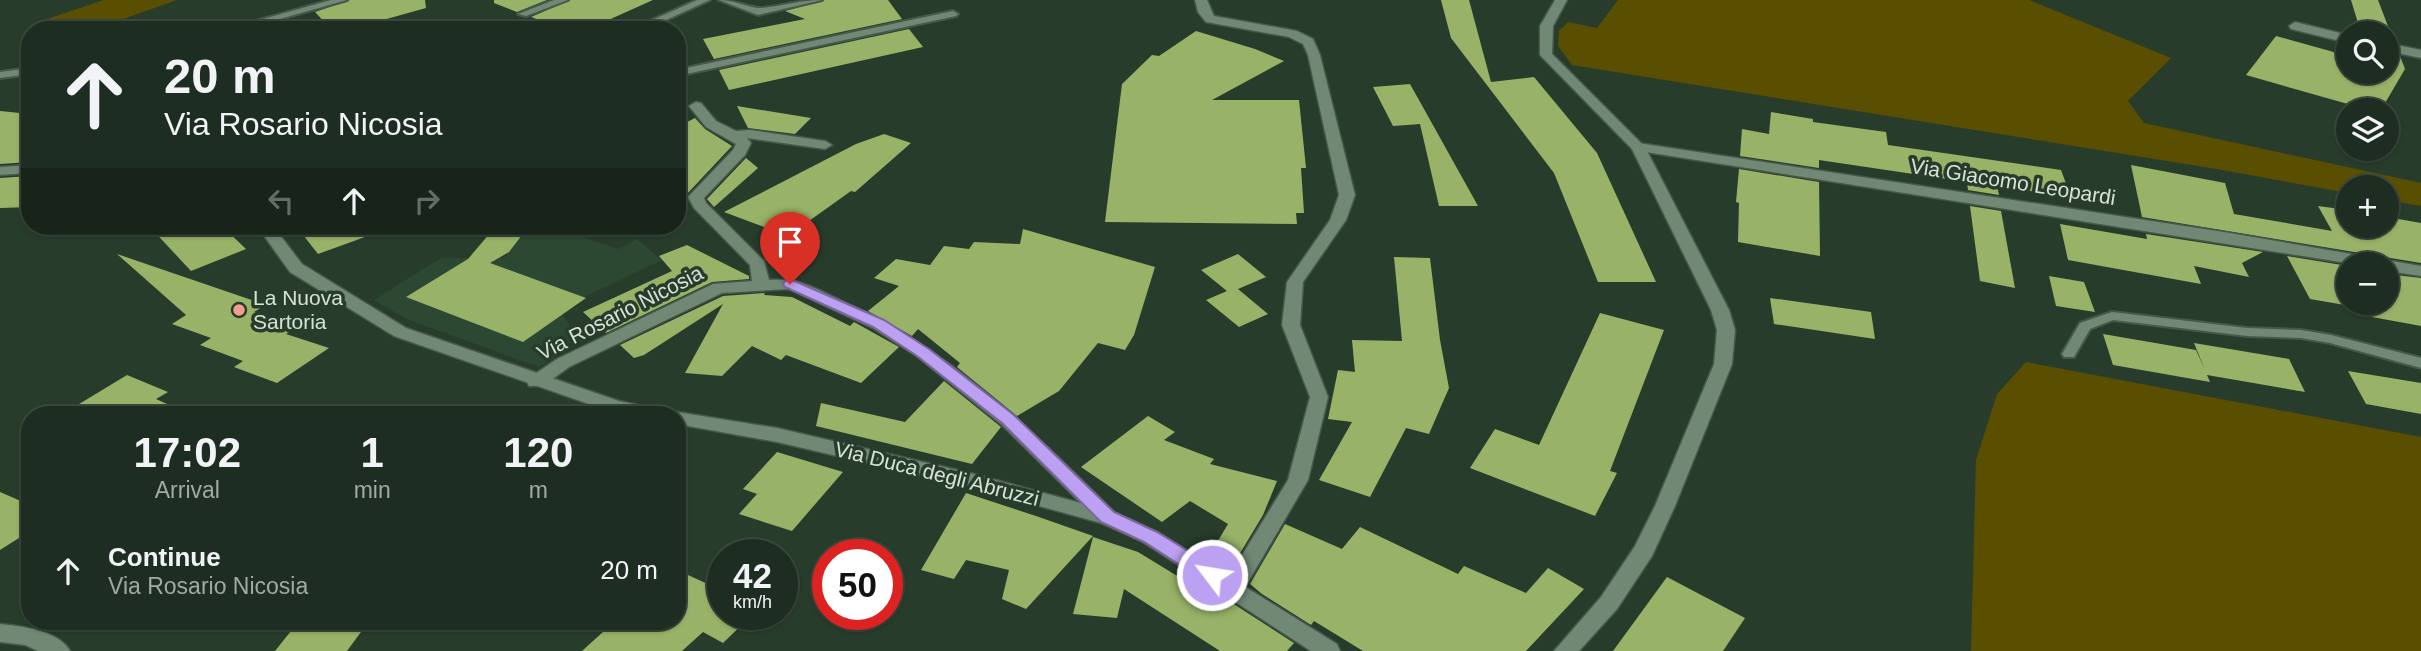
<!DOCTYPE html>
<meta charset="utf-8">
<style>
body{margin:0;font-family:Arial,sans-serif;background:#2b392e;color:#f1f3f6;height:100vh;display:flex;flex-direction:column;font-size:26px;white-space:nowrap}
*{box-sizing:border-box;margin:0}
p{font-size:23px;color:#a1a8a5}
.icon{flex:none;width:38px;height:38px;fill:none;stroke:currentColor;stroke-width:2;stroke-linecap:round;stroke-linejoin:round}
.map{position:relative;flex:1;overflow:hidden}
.panel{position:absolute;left:21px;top:406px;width:665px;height:224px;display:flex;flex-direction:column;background:#1e2d21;border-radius:28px;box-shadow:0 2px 5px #0004,0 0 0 2px #3c493f}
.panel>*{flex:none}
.top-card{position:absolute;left:21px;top:21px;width:665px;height:214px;border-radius:28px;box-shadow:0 2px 5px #0004,0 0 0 2px #3c493f;background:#1e2d21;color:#f1f3f6;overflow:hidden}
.fabs{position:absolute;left:2336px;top:21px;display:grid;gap:14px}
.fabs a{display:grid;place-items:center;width:63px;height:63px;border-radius:50%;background:#1e2d21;box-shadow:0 2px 5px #0004,0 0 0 2px #3c493f;font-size:35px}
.speed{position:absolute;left:707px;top:539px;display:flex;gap:14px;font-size:35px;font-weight:700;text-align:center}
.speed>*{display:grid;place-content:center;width:91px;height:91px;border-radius:50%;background:#1e2d21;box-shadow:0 2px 5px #0004,0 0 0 2px #3c493f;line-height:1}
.speed small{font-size:18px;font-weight:400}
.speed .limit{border:10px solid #d22;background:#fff;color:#111}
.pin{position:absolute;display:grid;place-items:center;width:60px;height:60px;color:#fff;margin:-72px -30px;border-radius:50% 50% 50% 0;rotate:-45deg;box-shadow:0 0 7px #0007}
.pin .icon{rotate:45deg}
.me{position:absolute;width:77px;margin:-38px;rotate:301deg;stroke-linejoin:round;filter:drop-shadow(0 0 5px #0008)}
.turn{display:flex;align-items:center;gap:24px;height:147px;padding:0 28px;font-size:32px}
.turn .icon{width:91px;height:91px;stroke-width:2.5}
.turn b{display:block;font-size:49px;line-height:60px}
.lanes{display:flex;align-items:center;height:66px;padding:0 28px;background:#0003;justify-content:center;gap:35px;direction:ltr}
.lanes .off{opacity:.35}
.eta{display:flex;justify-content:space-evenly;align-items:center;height:119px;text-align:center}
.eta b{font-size:42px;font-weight:800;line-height:49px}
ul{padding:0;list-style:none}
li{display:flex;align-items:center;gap:21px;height:91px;padding:0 28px}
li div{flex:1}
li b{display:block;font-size:26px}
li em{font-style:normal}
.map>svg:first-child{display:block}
.built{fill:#2d4832}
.green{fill:#5a4f01}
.building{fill:#98b368}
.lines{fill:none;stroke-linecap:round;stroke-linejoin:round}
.service-casing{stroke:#47584b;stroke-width:4}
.minor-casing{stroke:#47584b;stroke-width:3}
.secondary-casing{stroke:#47584b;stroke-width:3}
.service{fill:#718875;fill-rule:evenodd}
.minor{fill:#718875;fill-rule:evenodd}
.secondary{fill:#718875;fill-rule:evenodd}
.route{fill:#bca0f2;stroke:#7a689d;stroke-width:2}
.poi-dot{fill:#f59c91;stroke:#283c2c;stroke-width:2.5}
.labels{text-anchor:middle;stroke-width:7;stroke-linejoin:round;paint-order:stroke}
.street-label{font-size:21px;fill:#d6e2d7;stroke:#283c2c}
.poi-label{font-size:21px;fill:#d6e2d7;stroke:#283c2c;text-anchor:start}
</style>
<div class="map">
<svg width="2421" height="651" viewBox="0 0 2421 651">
<rect width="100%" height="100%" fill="#283c2c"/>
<path class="built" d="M 529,226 L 551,226 L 618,249 L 637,239 L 662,260 L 559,309 L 570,326 L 586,339 L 539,367 L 407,319 L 374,300 L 441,258 L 504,258 Z"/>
<g class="green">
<path d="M 104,0 L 177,0 L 92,30 L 65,30 L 44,20 Z"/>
<path d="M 1618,0 L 2029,0 L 2171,58 L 2128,101 L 2144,123 L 2421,183 L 2421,206 L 2387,200 L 2387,187 L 2348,187 L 2348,193 L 2217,169 L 1572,65 L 1558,46 L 1559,31 L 1568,22 L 1597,28 Z"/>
<path d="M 2026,362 L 2421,437 L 2421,651 L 1971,651 L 1976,460 L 1997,394 Z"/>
</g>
<g class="building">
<path d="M 350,0 L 425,0 L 426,8 L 347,30 L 332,30 L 315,12 Z"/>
<path d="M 494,0 L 547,0 L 517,12 L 494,3 Z"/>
<path d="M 570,0 L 653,0 L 586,30 L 566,30 L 531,17 Z"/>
<path d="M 825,0 L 888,0 L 902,19 L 714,59 L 703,39 L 805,19 L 785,11 Z"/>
<path d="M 1441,0 L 1469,0 L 1491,82 L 1534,77 L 1597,153 L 1656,282 L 1598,282 L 1554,173 L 1451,38 Z"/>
<path d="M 2351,0 L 2378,0 L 2394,42 L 2387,41 L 2387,33 L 2361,33 Z"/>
<path d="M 909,29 L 923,47 L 729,90 L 719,70 Z"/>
<path d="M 1196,31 L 1255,49 L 1284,61 L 1212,100 L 1299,100 L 1306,168 L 1301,168 L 1304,213 L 1296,213 L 1297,224 L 1105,222 L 1122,84 L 1152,55 L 1159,56 Z"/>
<path d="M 2276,36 L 2348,56 L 2348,72 L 2387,72 L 2387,54 L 2400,56 L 2405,69 L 2381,110 L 2369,110 L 2246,75 Z"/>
<path d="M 1410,84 L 1424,109 L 1478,206 L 1439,206 L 1420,124 L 1393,126 L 1373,87 Z"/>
<path d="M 737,106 L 811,118 L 795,134 L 748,128 Z"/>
<path d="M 0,111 L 30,114 L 30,162 L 0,164 Z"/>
<path d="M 1771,112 L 1813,119 L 1813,122 L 1886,132 L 1888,145 L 2061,170 L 2071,197 L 1997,186 L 1999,195 L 1968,190 L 1967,182 L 1819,160 L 1819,168 L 1740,156 L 1742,129 L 1769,134 Z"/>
<path d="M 695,118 L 705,129 L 732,146 L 686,195 L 686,199 L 677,196 L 677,127 Z"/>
<path d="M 884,134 L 911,143 L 855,192 L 851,191 L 788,236 L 724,212 L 856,144 Z"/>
<path d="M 746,158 L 758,168 L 714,207 L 707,199 Z"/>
<path d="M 2131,165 L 2225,183 L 2234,214 L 2332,231 L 2318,206 L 2348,210 L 2348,226 L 2387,226 L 2387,217 L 2421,223 L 2421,263 L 2142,217 Z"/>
<path d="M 1739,169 L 1819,182 L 1820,256 L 1738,242 L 1739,203 L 1736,202 Z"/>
<path d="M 30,176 L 30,207 L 0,208 L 0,178 Z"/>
<path d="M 1970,206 L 2001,211 L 2015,288 L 1980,281 Z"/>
<path d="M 2060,224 L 2147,239 L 2146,234 L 2263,252 L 2242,263 L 2249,277 L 2194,266 L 2201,284 L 2068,260 Z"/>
<path d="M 149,226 L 222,226 L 246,249 L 191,271 Z"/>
<path d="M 296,226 L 387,226 L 387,229 L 318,254 Z"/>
<path d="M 496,226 L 529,226 L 509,252 L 490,263 L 586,298 L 523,342 L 406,297 L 468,259 Z"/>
<path d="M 1023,229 L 1155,267 L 1134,335 L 1125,350 L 1098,343 L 1059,391 L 1017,416 L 957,367 L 960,363 L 918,329 L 912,336 L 868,311 L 899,286 L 874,278 L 896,259 L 930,265 L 944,246 L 969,249 L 974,242 L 1020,244 Z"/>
<path d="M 687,245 L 749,276 L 749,279 L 712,282 L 606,333 L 583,312 L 672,271 L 659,256 Z"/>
<path d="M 117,254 L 266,305 L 254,312 L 298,326 L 286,334 L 329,348 L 277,383 L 234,367 L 243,361 L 200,345 L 211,338 L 172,324 L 186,315 Z"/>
<path d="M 1238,254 L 1266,277 L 1238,289 L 1268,314 L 1239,327 L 1206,300 L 1227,291 L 1201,270 Z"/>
<path d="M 2287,256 L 2348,266 L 2348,303 L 2387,303 L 2387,274 L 2421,278 L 2421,326 L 2372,317 L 2368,309 L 2310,299 Z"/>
<path d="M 1394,257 L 1430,258 L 1440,340 L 1449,388 L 1429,434 L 1406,428 L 1370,497 L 1319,480 L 1352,422 L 1328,419 L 1338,370 L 1355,372 L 1352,340 L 1402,341 Z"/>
<path d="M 2049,276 L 2084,282 L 2095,312 L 2056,306 Z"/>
<path d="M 765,293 L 764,295 L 792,297 L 850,326 L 854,322 L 899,347 L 861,383 L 786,355 L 781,360 L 752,346 L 722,376 L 685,373 L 723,304 L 644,355 L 634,358 L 620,345 L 723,296 Z"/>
<path d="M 1770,298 L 1871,312 L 1875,339 L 1774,324 Z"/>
<path d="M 1600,313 L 1664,330 L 1610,471 L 1617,473 L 1595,516 L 1470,468 L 1495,429 L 1539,445 Z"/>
<path d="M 2103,334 L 2196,350 L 2205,370 L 2194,343 L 2289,359 L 2305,392 L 2207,375 L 2210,382 L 2113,365 Z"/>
<path d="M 2348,371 L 2421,383 L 2421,414 L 2366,404 Z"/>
<path d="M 127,375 L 168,392 L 156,399 L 191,415 L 61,415 Z"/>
<path d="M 944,381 L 1001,427 L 972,464 L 816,426 L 821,403 L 905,422 Z"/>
<path d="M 1148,416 L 1175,432 L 1164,440 L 1214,459 L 1210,464 L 1277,481 L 1263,515 L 1230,570 L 1209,556 L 1228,524 L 1190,501 L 1162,522 L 1081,467 Z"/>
<path d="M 777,452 L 843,472 L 792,531 L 739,514 L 757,494 L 743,489 Z"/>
<path d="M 0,492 L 30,505 L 30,531 L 0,550 Z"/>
<path d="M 966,493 L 1036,516 L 1093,536 L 1026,609 L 1002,599 L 1009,570 L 966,560 L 954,579 L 921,570 Z"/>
<path d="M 1285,524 L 1342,549 L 1360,527 L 1458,574 L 1464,566 L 1526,593 L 1548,568 L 1584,589 L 1526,651 L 1363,651 L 1314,621 L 1311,625 L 1262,594 L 1250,584 Z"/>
<path d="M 1093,537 L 1138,552 L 1192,585 L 1195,579 L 1294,643 L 1287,651 L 1220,651 L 1124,589 L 1117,618 L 1073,614 Z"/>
<path d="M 677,570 L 723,591 L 723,614 L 753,614 L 723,643 L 703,632 L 682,651 L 582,651 L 615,621 L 677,621 Z"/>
<path d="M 1667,577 L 1745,618 L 1723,651 L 1613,651 Z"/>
<path d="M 299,621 L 369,621 L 347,651 L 275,651 Z"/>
</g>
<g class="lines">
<defs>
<g id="service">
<path d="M 331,0 L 347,0 L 241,30 L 224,30 Z"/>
<path d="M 554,0 L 568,0 L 526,16 L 518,14 Z"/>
<path d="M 697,0 L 710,0 L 644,30 L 630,30 Z"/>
<path d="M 719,0 C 735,0 751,9 762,8 C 782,6 801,0 822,0 L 758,15 Z"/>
<path d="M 953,11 L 958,14 L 956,16 L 677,76 L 677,70 Z"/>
<path d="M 30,68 L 30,74 L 0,78 L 0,72 Z"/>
<path d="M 2112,312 L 2247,328 L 2301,330 L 2331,335 L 2421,358 L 2421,368 L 2330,343 L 2301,338 L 2247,336 L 2113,320 L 2090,329 L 2074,357 L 2064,357 L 2062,354 L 2080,323 Z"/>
</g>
<g id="minor">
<path d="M 1195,0 L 1207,0 L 1214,16 L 1297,31 L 1313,39 L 1320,55 L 1355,195 L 1346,220 L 1303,282 L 1300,325 L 1328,397 L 1308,480 L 1241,594 L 1233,596 L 1225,594 L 1222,588 L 1288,480 L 1310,397 L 1282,325 L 1287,282 L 1330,220 L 1339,195 L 1308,55 L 1303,44 L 1289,37 L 1206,22 L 1198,12 Z"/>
<path d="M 2295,22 L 2348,35 L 2348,43 L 2291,29 L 2289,26 Z"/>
<path d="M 2387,43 L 2421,50 L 2421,58 L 2387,51 Z"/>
<path d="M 696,102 L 701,103 L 716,121 L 736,131 L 750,130 L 825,141 L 832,145 L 825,149 L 747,138 L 751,143 L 745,155 L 704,198 L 706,203 L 764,261 L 769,280 C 801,278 816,289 844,302 C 951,350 1032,431 1114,512 L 1117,517 L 1114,522 L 1107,525 L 1100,522 L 1001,424 L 917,356 L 873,328 L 789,289 L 722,293 L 569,367 L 543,386 L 529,386 L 527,382 L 529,378 L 557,359 L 713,284 L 752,281 L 750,265 L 694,208 L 688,197 L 733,150 L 736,144 L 706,127 L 689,106 Z"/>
<path d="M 1638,143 L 2224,232 L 2421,266 L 2421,276 L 2387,271 L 2387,264 L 2353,264 L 1633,150 L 1631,147 Z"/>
</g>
<g id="secondary">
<path d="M 1555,0 L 1567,0 L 1553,26 L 1552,54 L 1645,147 L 1729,310 L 1735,330 L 1732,364 L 1675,506 L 1652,556 L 1617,609 L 1579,651 L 1554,651 L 1601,597 L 1635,546 L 1655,506 L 1714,364 L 1717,330 L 1711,310 L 1632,149 L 1540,55 L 1540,26 Z"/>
<path d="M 30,165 L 30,173 L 0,175 L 0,167 Z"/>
<path d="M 257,226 L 273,226 L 302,264 L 406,328 L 619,401 L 666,411 L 668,415 L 624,415 L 609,411 L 394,336 L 290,272 Z"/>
<path d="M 677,412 L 777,428 L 970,473 L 1114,512 L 1157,532 L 1337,644 L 1340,651 L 1311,651 L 1143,542 L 1101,523 L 970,487 L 777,442 L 677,424 L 677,415 L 669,415 Z"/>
<path d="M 0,624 C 21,626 60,631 70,651 L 38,651 L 25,645 L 0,642 Z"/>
</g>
</defs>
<use href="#service" class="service-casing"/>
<use href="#minor" class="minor-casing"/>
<use href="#secondary" class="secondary-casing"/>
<use href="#service" class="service"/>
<use href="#minor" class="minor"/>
<use href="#secondary" class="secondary"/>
</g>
<path class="route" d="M 790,279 L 884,320 L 929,349 L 1014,415 L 1114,512 L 1157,532 L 1219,570 L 1222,575 L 1219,581 L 1212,583 L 1205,581 L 1144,542 L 1101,522 L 1002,423 L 917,356 L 873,327 L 785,287 L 783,284 L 785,281 Z"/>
<circle class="poi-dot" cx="239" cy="310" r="7"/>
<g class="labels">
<g class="street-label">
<text transform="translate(2013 182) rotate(9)" y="7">Via Giacomo Leopardi</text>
<text transform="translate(620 313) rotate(-27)" y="7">Via Rosario Nicosia</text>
<text transform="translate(937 474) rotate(14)" y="7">Via Duca degli Abruzzi</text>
</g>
<g class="poi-label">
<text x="253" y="305">La Nuova<tspan x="253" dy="24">Sartoria</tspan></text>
</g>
</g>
</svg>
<div class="fabs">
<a><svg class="icon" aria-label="search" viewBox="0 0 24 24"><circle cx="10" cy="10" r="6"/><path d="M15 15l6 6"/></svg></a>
<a><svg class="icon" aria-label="layers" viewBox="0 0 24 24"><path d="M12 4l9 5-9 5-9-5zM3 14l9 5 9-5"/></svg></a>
<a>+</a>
<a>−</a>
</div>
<div class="speed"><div>42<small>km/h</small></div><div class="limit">50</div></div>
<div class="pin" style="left:790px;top:284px;background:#d93025"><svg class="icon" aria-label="arrive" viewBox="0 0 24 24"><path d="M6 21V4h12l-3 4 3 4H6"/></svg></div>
<svg class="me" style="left:1212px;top:575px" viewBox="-20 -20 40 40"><circle r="17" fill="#bca0f2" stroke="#fff" stroke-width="3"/><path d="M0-11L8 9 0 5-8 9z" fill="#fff"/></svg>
<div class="top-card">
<div class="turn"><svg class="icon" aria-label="ahead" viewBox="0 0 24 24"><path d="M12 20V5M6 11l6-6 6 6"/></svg><div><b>20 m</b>Via Rosario Nicosia</div></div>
<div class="lanes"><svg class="icon off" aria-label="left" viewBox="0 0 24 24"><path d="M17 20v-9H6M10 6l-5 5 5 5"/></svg><svg class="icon" aria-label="ahead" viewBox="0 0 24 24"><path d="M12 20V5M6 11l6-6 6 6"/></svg><svg class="icon off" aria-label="right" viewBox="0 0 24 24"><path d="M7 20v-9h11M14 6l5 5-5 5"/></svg></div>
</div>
<section class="panel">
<div class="eta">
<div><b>17:02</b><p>Arrival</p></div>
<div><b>1</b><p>min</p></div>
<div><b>120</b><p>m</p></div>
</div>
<ul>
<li><svg class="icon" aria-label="ahead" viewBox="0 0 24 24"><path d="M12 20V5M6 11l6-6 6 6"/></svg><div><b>Continue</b><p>Via Rosario Nicosia</p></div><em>20 m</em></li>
</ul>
</section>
</div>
